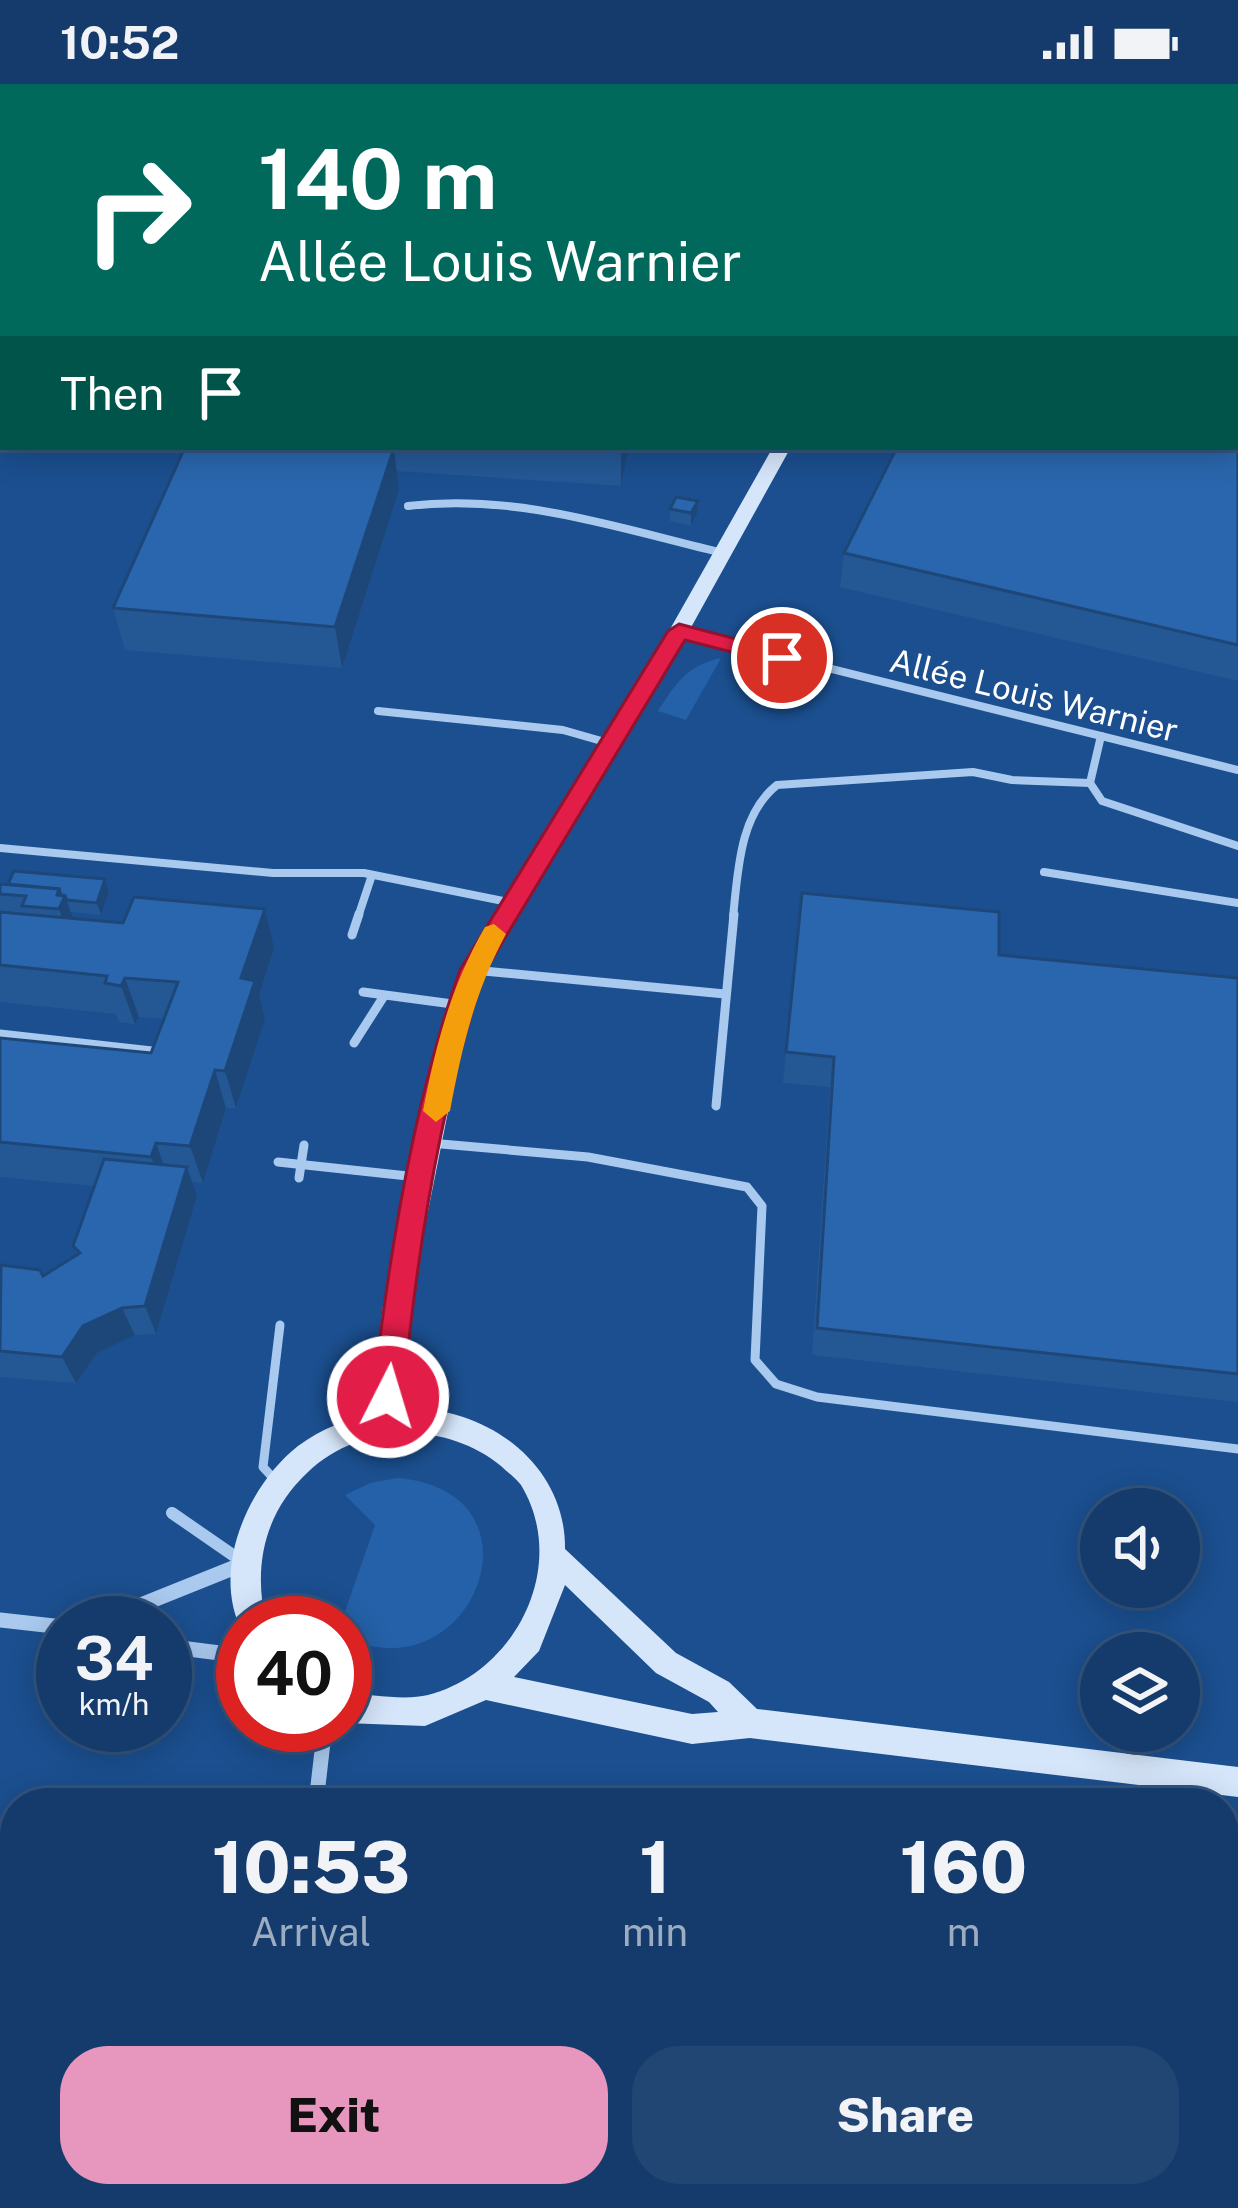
<!DOCTYPE html>
<meta charset="utf-8">
<style>
body{margin:0;font-family:"Public Sans",sans-serif;background:#214673;color:#f1f3f6;height:100vh;display:flex;flex-direction:column;font-size:45px;white-space:nowrap}
*{box-sizing:border-box;margin:0}
p{font-size:39px;color:#9dadc1}
.icon{flex:none;width:66px;height:66px;fill:none;stroke:currentColor;stroke-width:2;stroke-linecap:round;stroke-linejoin:round}
.map{position:relative;flex:1;overflow:hidden}
.drawer{position:absolute;left:0px;top:1704px;width:1239px;height:420px;display:flex;flex-direction:column;background:#143b6b;border-radius:48px 48px 0 0;box-shadow:0 6px 30px #0003,0 0 0 3px #33557e}
.drawer>*{flex:none}
.hud{position:absolute;left:0px;top:0px;width:1239px;height:366px;box-shadow:0 6px 30px #0003,0 0 0 3px #33557e;background:#00695c;color:#fff;overflow:hidden}
.tools{position:absolute;left:1080px;top:1404px;display:grid;gap:24px}
.tools a{display:grid;place-items:center;width:120px;height:120px;border-radius:50%;background:#143b6b;box-shadow:0 6px 30px #0003,0 0 0 3px #33557e;font-size:60px}
.speed{position:absolute;left:36px;top:1512px;display:flex;gap:24px;font-size:60px;font-weight:700;text-align:center}
.speed>*{display:grid;place-content:center;width:156px;height:156px;border-radius:50%;background:#143b6b;box-shadow:0 6px 30px #0003,0 0 0 3px #33557e;line-height:1}
.speed small{font-size:30px;font-weight:400}
.speed .limit{border:18px solid #d22;background:#fff;color:#111}
.pin{position:absolute;display:grid;place-items:center;width:102px;height:102px;color:#fff;margin:-51px;border:6px solid #fff;border-radius:50%;box-shadow:0 3px 12px #0007}
.me{position:absolute;width:132px;margin:-66px;rotate:5deg;stroke-linejoin:round;filter:drop-shadow(0 0 9px #0008)}
.turn{display:flex;align-items:center;gap:42px;height:252px;padding:0 60px;font-size:54px}
.turn .icon{width:156px;height:156px;stroke-width:2.5}
.turn b{display:block;font-size:84px;line-height:102px}
.then{display:flex;align-items:center;height:114px;padding:0 60px;background:#0003;gap:24px;font-size:45px}
.eta{display:flex;justify-content:space-evenly;align-items:center;height:204px;text-align:center}
.eta b{font-size:72px;font-weight:800;line-height:84px}
.action{display:flex;gap:24px;margin-top:auto;padding:24px 60px}
.action a{flex:1;height:138px;border-radius:48px;background:#e797bd;color:#111;font-size:48px;font-weight:800;line-height:138px;text-align:center}
.action a+a{background:#214673;color:#f1f3f6}
.status{display:flex;justify-content:space-between;align-items:center;height:84px;padding:0 60px;background:#143b6b;direction:ltr}
.status svg{height:33px;fill:currentColor}
.map>svg:first-child{display:block}
.green{fill:#2461a8}
.lines{fill:none;stroke-linecap:round;stroke-linejoin:round}
.lane-far2{stroke:#a9c9ee;stroke-width:8}
.lane-far1{stroke:#a9c9ee;stroke-width:9}
.lane{stroke:#a9c9ee;stroke-width:12}
.street{stroke:#a9c9ee;stroke-width:15}
.secondary{fill:#d6e6fa;fill-rule:evenodd}
.wall{fill:#245895}
.shaded-wall{fill:#1d4779}
.building{fill:#2a66ad;stroke:#1d4779;stroke-width:3}
.route{fill:#e11d48;stroke:#92132f;stroke-width:3}
.slow{fill:#f59e0b}
.labels{text-anchor:middle;stroke-width:12;stroke-linejoin:round;paint-order:stroke}
.street-label{font-size:33px;fill:#fff;stroke:#1b4f8f}
</style>
<div class="status"><b>10:52</b><svg viewBox="0 0 49 12"><path d="M0 12V9h3v3zM5 12V6h3v6zM10 12V3h3v9zM15 12V0h3v12zM26 1h20v11H26zM47 4h2v5h-2z"/></svg></div>
<div class="map">
<svg width="1238" height="2124" viewBox="0 0 1238 2124">
<rect width="100%" height="100%" fill="#1b4f8f"/>
<g class="green">
<path d="M 721,574 L 686,636 L 658,627 C 677,598 686,582 721,574 Z"/>
<path d="M 397,1394 C 553,1406 473,1614 345,1553 L 341,1539 L 375,1441 L 345,1411 L 370,1399 Z"/>
<path d="M 1224,1812 L 1238,1814 L 1238,2124 L 364,2124 L 365,2109 L 1224,2109 Z"/>
</g>
<g class="lines">
<g class="lane-far2">
<path d="M 408,422 C 517,409 618,444 723,469"/>
<path d="M 679,547 L 1238,686"/>
<path d="M 378,627 L 563,646 L 612,660"/>
<path d="M 1101,652 L 1090,699 L 1102,717 L 1238,762"/>
<path d="M 0,764 L 273,789 L 364,789 L 513,819"/>
<path d="M 1044,788 L 1238,819"/>
<path d="M 358,833 L 372,791"/>
<path d="M 733,833 C 738,788 739,731 777,701 L 973,688 L 1012,696 L 1090,699"/>
</g>
<g class="lane-far1">
<path d="M 352,851 L 359,830"/>
<path d="M 473,886 L 725,910"/>
<path d="M 363,908 L 460,921"/>
<path d="M 0,950 L 152,967"/>
<path d="M 354,959 L 384,912"/>
<path d="M 716,1022 L 734,830"/>
<path d="M 430,1059 L 588,1073 L 747,1103 L 762,1122 L 755,1276 L 776,1300 L 817,1313 L 1238,1365"/>
<path d="M 278,1078 L 417,1093"/>
<path d="M 299,1094 L 304,1061"/>
<path d="M 276,1397 L 263,1383 L 280,1241"/>
</g>
<g class="lane">
<path d="M 172,1429 L 240,1476"/>
<path d="M 1224,2060 L 1238,2061"/>
<path d="M 643,2124 L 644,2109"/>
</g>
<g class="street">
<path d="M 0,1536 L 63,1543"/>
<path d="M 96,1539 L 243,1480"/>
<path d="M 165,1562 L 243,1572"/>
<path d="M 316,1719 L 325,1641"/>
<path d="M 281,2124 L 282,2109"/>
</g>
<path class="secondary" d="M 773,363 L 791,363 L 689,547 L 484,887 L 460,968 L 409,1222 L 402,1279 L 402,1324 C 485,1321 566,1379 565,1465 L 676,1569 L 729,1598 L 757,1625 L 1238,1683 L 1238,1713 L 750,1654 L 692,1660 L 486,1616 L 425,1642 L 345,1639 L 345,1609 C 370,1610 404,1617 428,1611 C 515,1589 570,1482 521,1401 C 516,1394 507,1388 501,1382 C 446,1337 361,1338 308,1388 C 264,1429 253,1482 266,1539 L 243,1539 L 243,1549 C 210,1488 247,1402 298,1362 C 321,1345 349,1334 376,1328 L 376,1279 L 383,1222 L 437,968 L 462,886 L 669,547 ZM 565,1501 L 656,1589 L 709,1618 L 718,1628 L 692,1630 L 514,1593 L 539,1567 Z"/>
</g>
<g class="wall">
<path d="M 0,30 L 3,31 L 3,92 L 0,92 Z"/>
<path d="M 1238,85 L 1238,597 L 840,503 L 844,469 Z"/>
<rect x="0" y="122" width="3" height="139"/>
<path d="M 185,363 L 629,363 L 621,402 L 397,387 L 399,406 L 342,584 L 125,566 L 113,524 Z"/>
<path d="M 698,417 L 697,429 L 691,442 L 670,437 L 670,425 Z"/>
<path d="M 105,795 L 109,807 L 101,831 L 71,828 L 73,835 L 123,839 L 265,825 L 274,864 L 259,911 L 265,935 L 236,1024 L 226,1024 L 203,1099 L 192,1098 L 197,1112 L 156,1250 L 135,1251 L 97,1269 L 76,1299 L 0,1293 L 0,1185 L 43,1192 L 77,1171 L 73,1162 L 94,1102 L 0,1093 L 0,954 L 151,969 L 164,935 L 139,933 L 135,940 L 119,938 L 116,930 L 0,918 L 0,800 Z"/>
<path d="M 802,809 L 999,871 L 1238,894 L 1238,1318 L 812,1271 L 830,1003 L 783,999 Z"/>
</g>
<g class="shaded-wall">
<path d="M 408,0 L 428,0 L 426,3 L 407,3 Z"/>
<path d="M 621,363 L 629,363 L 621,402 Z"/>
<path d="M 394,364 L 399,406 L 342,584 L 335,543 Z"/>
<path d="M 698,417 L 697,429 L 691,442 L 691,429 Z"/>
<path d="M 105,795 L 109,807 L 101,831 L 97,819 Z"/>
<path d="M 59,805 L 65,812 L 73,834 L 67,847 L 59,825 L 57,811 Z"/>
<path d="M 265,825 L 274,864 L 259,911 L 265,935 L 236,1024 L 225,987 L 241,894 Z"/>
<path d="M 125,894 L 139,933 L 135,940 L 121,902 Z"/>
<path d="M 215,986 L 226,1024 L 203,1099 L 190,1062 Z"/>
<path d="M 156,1059 L 169,1096 L 165,1109 L 151,1073 Z"/>
<path d="M 187,1083 L 197,1112 L 156,1250 L 145,1222 Z"/>
<path d="M 122,1224 L 135,1251 L 97,1269 L 76,1299 L 62,1273 L 83,1242 Z"/>
</g>
<g class="building">
<path d="M 151,0 L 408,0 L 407,3 L 149,3 Z"/>
<path d="M 484,0 L 694,0 L 693,3 L 483,3 Z"/>
<path d="M 0,30 L 3,31 L 3,61 L 0,60 Z"/>
<path d="M 1236,85 L 1238,85 L 1238,561 L 844,469 L 897,363 L 1236,363 Z"/>
<rect x="0" y="122" width="3" height="98"/>
<path d="M 185,363 L 394,364 L 335,543 L 113,524 Z"/>
<path d="M 676,413 L 698,417 L 691,429 L 670,425 Z"/>
<path d="M 14,787 L 105,795 L 97,819 L 67,816 L 65,812 L 61,811 L 59,805 L 8,800 Z"/>
<path d="M 0,800 L 59,805 L 57,811 L 65,812 L 59,825 L 22,822 L 26,812 L 0,810 Z"/>
<path d="M 802,809 L 999,828 L 999,871 L 1238,894 L 1238,1290 L 817,1244 L 834,973 L 786,968 Z"/>
<path d="M 134,813 L 265,825 L 241,894 L 255,897 L 225,987 L 215,986 L 190,1062 L 156,1059 L 151,1073 L 0,1058 L 0,954 L 151,969 L 178,898 L 125,894 L 121,902 L 105,899 L 107,892 L 0,881 L 0,828 L 123,839 Z"/>
<path d="M 104,1075 L 187,1083 L 145,1222 L 122,1224 L 83,1242 L 62,1273 L 0,1267 L 1,1181 L 40,1186 L 43,1192 L 80,1169 L 73,1162 Z"/>
</g>
<path class="route" d="M 679,540 L 790,569 L 793,574 L 782,581 L 685,556 L 485,887 C 440,1017 416,1176 403,1313 L 398,1322 L 388,1326 L 377,1322 L 373,1313 C 388,1175 414,1016 460,886 L 668,547 Z"/>
<path class="slow" d="M 494,840 L 506,850 C 475,907 462,963 450,1027 L 436,1038 L 423,1027 C 436,960 451,902 485,843 Z"/>
<g class="labels">
<g class="street-label">
<text transform="translate(1034 611) rotate(14)" y="12">Allée Louis Warnier</text>
</g>
</g>
</svg>
<div class="tools">
<a><svg class="icon" aria-label="sound" viewBox="0 0 24 24"><path d="M4 9h4l5-4v14l-5-4H4zM17 9q2 3 0 6"/></svg></a>
<a><svg class="icon" aria-label="layers" viewBox="0 0 24 24"><path d="M12 4l9 5-9 5-9-5zM3 14l9 5 9-5"/></svg></a>
</div>
<div class="speed"><div>34<small>km/h</small></div><div class="limit">40</div></div>
<div class="pin" style="left:782px;top:574px;background:#d93025"><svg class="icon" aria-label="arrive" viewBox="0 0 24 24"><path d="M6 21V4h12l-3 4 3 4H6"/></svg></div>
<svg class="me" style="left:388px;top:1313px" viewBox="-20 -20 40 40"><circle r="17" fill="#e11d48" stroke="#fff" stroke-width="3"/><path d="M0-11L8 9 0 5-8 9z" fill="#fff"/></svg>
<div class="hud">
<div class="turn"><svg class="icon" aria-label="right" viewBox="0 0 24 24"><path d="M7 20v-9h11M14 6l5 5-5 5"/></svg><div><b>140 m</b>Allée Louis Warnier</div></div>
<div class="then">Then<svg class="icon" aria-label="arrive" viewBox="0 0 24 24"><path d="M6 21V4h12l-3 4 3 4H6"/></svg></div>
</div>
<section class="drawer">
<div class="eta">
<div><b>10:53</b><p>Arrival</p></div>
<div><b>1</b><p>min</p></div>
<div><b>160</b><p>m</p></div>
</div>
<div class="action"><a>Exit</a><a>Share</a></div>
</section>
</div>
